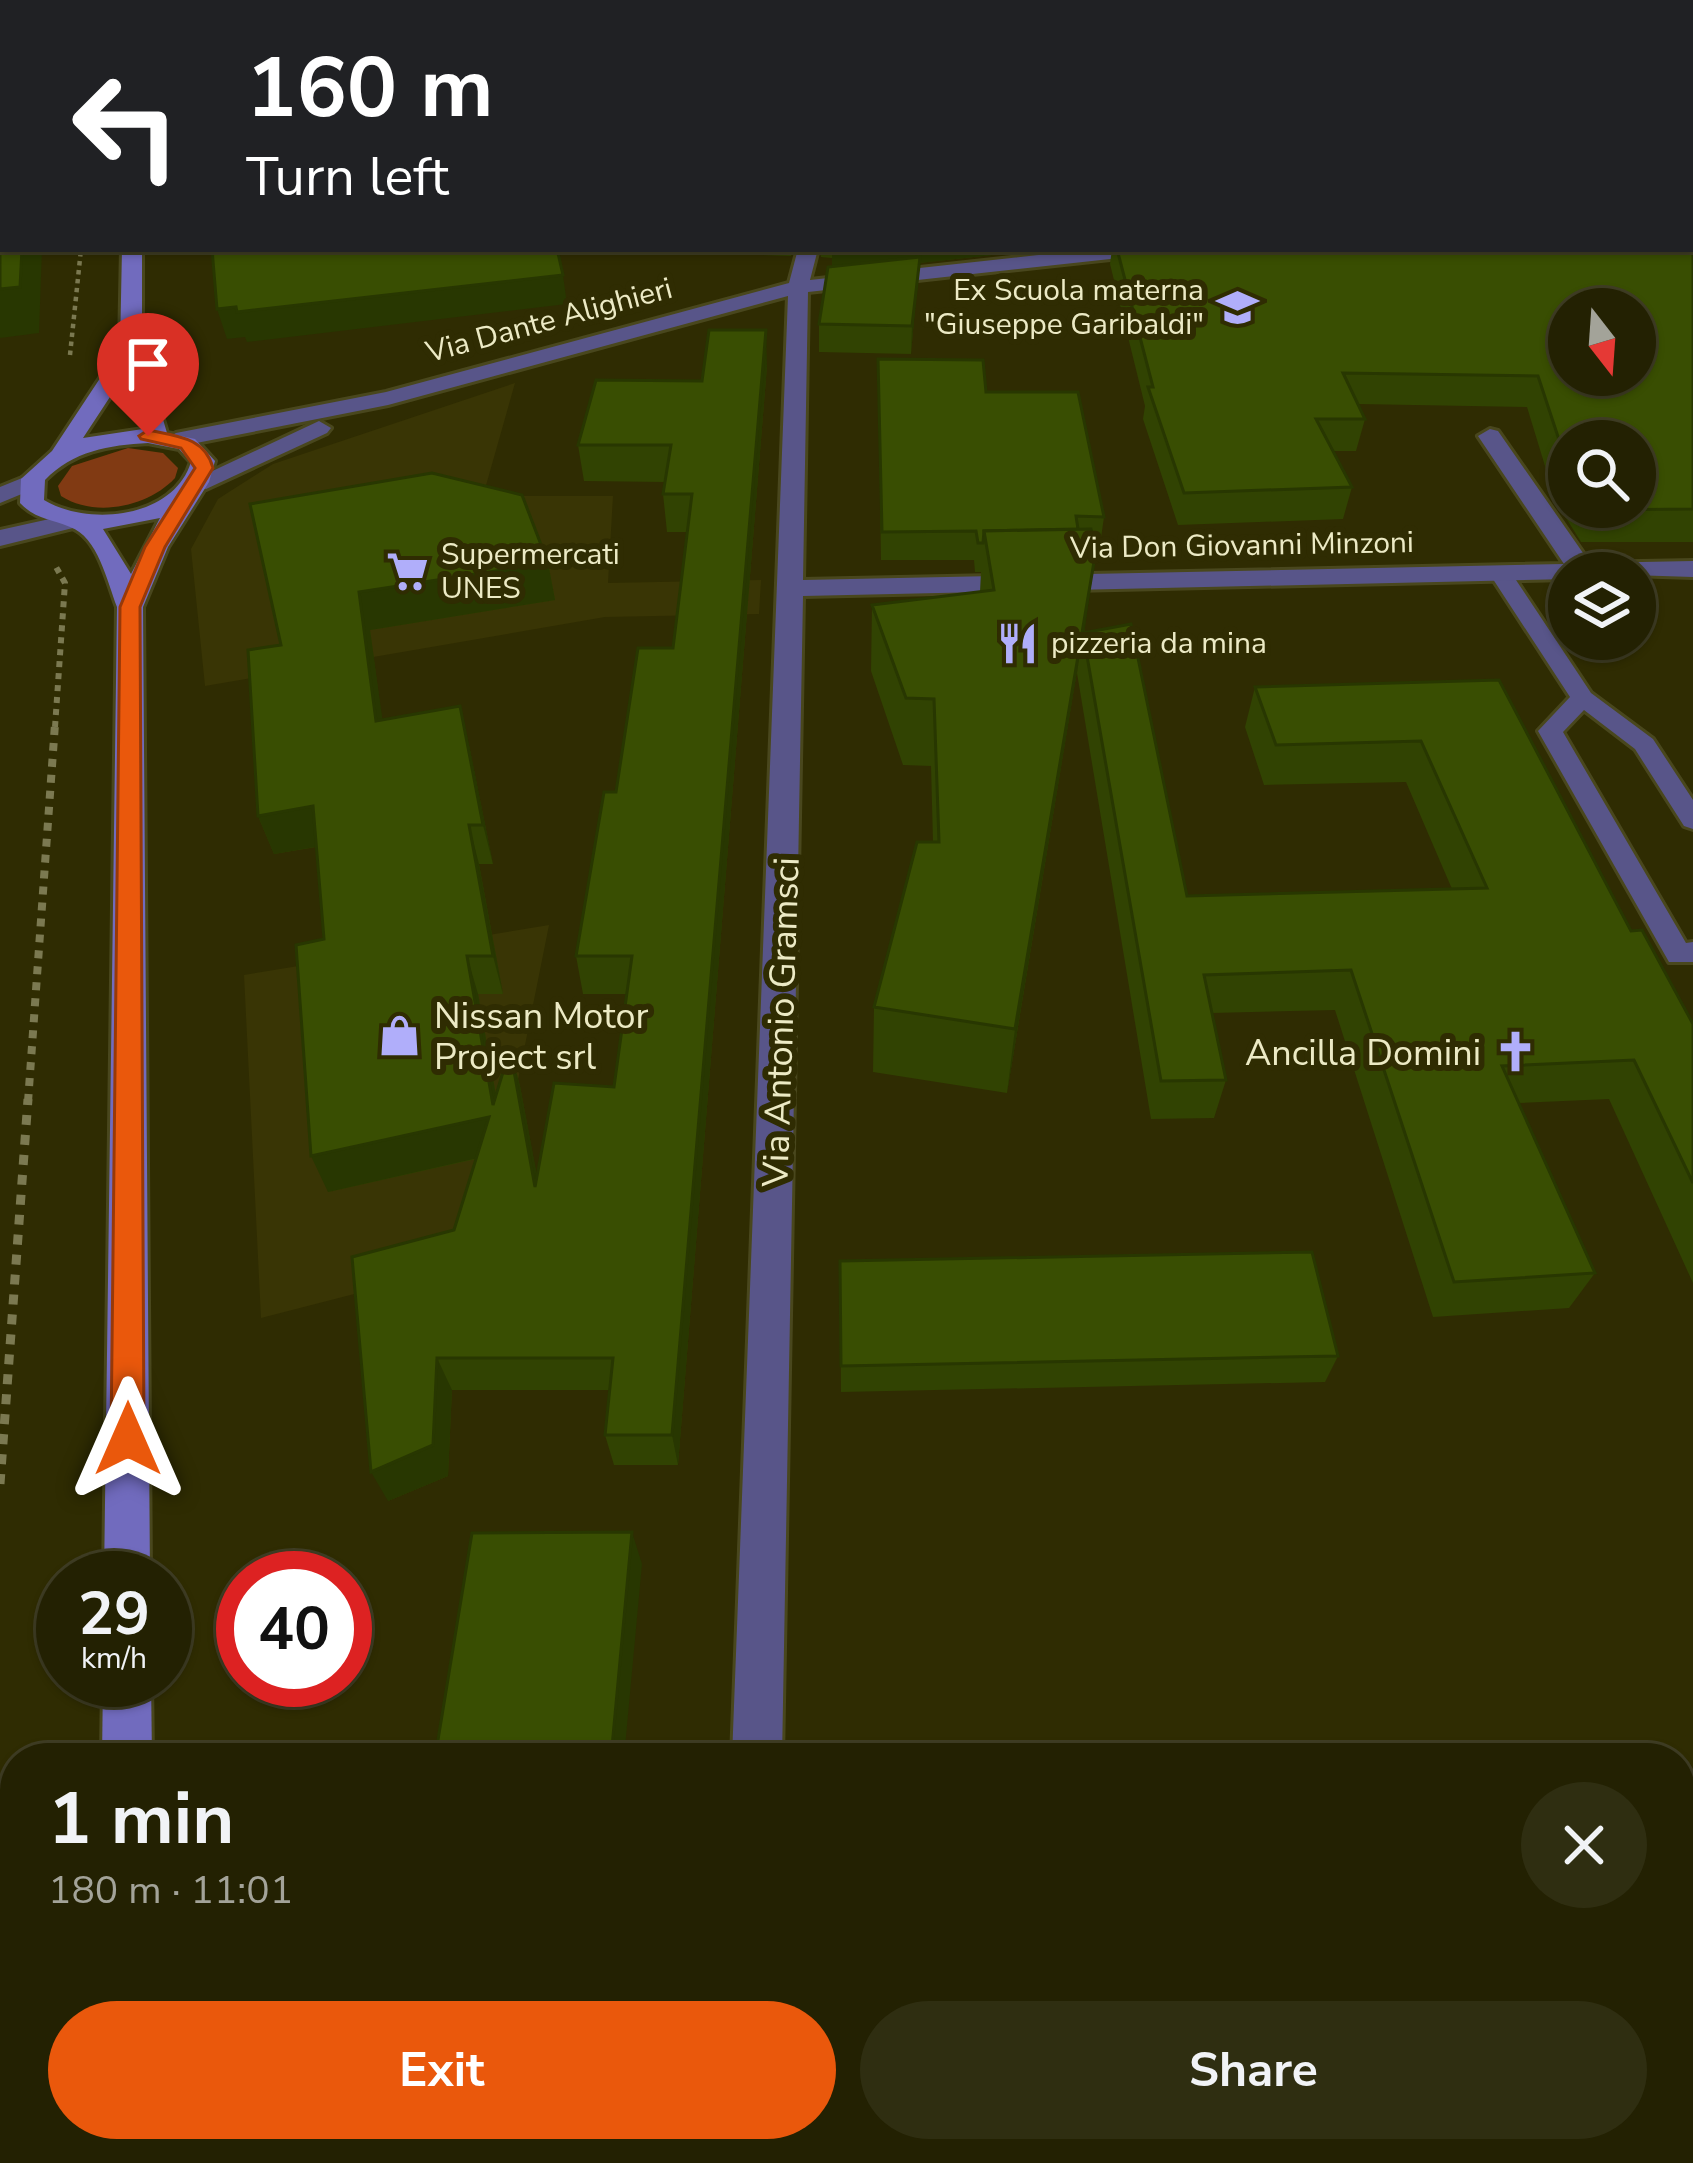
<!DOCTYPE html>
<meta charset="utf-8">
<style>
body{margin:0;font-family:"Nunito Sans",sans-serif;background:#2f2e11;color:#f1f3f6;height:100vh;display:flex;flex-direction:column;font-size:45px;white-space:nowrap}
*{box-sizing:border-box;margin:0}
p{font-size:39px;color:#a3a399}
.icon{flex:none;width:66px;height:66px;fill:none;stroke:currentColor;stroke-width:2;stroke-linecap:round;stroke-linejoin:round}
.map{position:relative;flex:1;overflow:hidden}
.sheet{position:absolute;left:0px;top:1743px;width:1695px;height:420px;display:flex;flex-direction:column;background:#232102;border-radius:48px 48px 0 0;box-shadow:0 3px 9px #0004,0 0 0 3px #403e24}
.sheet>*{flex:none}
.banner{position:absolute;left:0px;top:0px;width:1695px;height:252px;box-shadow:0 3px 9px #0004,0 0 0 3px #403e24;background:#202124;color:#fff;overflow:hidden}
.needle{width:78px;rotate:163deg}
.controls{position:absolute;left:1548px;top:288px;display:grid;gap:24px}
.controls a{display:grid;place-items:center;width:108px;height:108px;border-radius:50%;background:#232102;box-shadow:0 3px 9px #0004,0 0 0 3px #403e24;font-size:60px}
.speed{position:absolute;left:36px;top:1551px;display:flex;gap:24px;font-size:60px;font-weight:700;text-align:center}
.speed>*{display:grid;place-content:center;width:156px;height:156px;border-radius:50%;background:#232102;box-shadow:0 3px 9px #0004,0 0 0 3px #403e24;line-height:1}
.speed small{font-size:30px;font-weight:400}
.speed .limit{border:18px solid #d22;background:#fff;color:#111}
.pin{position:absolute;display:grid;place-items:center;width:102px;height:102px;color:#fff;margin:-123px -51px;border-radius:50% 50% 50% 0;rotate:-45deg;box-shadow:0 0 12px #0007}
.pin .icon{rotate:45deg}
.me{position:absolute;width:132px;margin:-66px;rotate:0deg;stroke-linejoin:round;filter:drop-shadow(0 0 9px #0008)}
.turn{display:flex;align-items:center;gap:42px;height:252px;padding:0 48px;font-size:54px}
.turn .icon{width:156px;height:156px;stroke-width:2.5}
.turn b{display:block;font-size:84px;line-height:102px}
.round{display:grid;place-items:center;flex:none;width:126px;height:126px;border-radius:63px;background:#2f2e11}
.summary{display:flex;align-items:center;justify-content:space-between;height:204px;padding:0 48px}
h1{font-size:72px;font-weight:700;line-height:90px}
.button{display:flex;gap:24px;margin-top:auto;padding:24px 48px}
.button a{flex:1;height:138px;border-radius:72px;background:#ea580c;color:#fff;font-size:48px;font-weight:700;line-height:138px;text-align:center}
.button a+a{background:#2f2e11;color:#f1f3f6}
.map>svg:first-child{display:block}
.built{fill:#393505}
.green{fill:#813a13}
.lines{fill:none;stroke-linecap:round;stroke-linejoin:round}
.lane-casing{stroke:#49471d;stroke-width:6}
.street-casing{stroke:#49471d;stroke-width:6}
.secondary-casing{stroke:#49471d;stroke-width:6}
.path-far3{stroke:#7b7951;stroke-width:4.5;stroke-dasharray:4.5 4.5;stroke-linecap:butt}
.path-far2{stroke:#7b7951;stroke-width:6;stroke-dasharray:6 6;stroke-linecap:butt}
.path-far1{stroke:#7b7951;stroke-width:8;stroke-dasharray:8 8;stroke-linecap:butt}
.path{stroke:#7b7951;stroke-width:9;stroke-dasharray:10 10;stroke-linecap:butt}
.lane{fill:#585589;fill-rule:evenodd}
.street{fill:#585589;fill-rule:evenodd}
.secondary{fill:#716bbe;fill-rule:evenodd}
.wall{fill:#314302;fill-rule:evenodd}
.shaded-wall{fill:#283701}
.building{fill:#394e02;stroke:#283701;stroke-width:3;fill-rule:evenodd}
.route{fill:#ea580c;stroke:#983908;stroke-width:3}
.labels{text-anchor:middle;stroke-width:12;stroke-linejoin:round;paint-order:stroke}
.far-poi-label{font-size:30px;fill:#eceac5;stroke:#2f2c02;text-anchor:start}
.far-street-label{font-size:30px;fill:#eceac5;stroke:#2f2c02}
.poi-label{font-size:36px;fill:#eceac5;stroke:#2f2c02;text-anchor:start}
.street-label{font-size:36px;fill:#eceac5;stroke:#2f2c02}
</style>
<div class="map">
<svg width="1693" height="2163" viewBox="0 0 1693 2163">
<rect width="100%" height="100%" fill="#2f2c02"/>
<g class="built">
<path d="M 515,383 L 483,496 L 613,496 L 608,583 L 761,580 L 759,614 L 605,617 L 205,686 L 191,549 L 218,499 L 273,464 Z"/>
<path d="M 549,925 L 511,1115 L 467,1265 L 261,1318 L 244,975 Z"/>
</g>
<path class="green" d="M 128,448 L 163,453 L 178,468 L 175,478 C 148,507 95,518 61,496 L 58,486 L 72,466 Z"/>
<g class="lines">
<defs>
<path id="lane" d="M 1500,567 L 1508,568 L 1591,693 L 1653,739 L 1693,800 L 1693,829 L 1684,826 L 1635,749 L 1584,710 L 1563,732 L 1686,943 L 1693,942 L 1693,962 L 1669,962 L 1538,731 L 1570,697 L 1489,573 Z"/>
<g id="street">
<path d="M 0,148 L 3,148 L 0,159 Z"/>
<path d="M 798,249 L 818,249 L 810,280 L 1093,249 L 1157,249 L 1147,255 L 808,292 L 803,580 L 1564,564 L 1478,436 L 1490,429 L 1498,431 L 1590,563 L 1693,561 L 1693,577 L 1569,573 L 1569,579 L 803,596 L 782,1758 L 732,1758 L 788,296 L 388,405 L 176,447 L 164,440 L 176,433 L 386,392 L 789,283 Z"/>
<path d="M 319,421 L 331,428 L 327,433 L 206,489 L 185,484 Z"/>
<path d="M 32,474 L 44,481 L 41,486 L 0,503 L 0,487 Z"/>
<path d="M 72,514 L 81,516 L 81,526 L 0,546 L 0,530 Z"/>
<path d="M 717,2148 L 775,2148 L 774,2163 L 716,2163 Z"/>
</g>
<g id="secondary">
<path d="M 109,0 L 123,0 L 125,3 L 111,3 Z"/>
<path d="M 122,249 L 142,249 L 142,348 L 167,433 L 195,439 L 215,461 L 209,482 L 168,547 L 143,607 L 150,1578 L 104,1578 L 117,607 C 107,581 98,537 70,527 C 51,519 35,519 20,503 L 21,479 L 52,451 L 120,348 ZM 127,371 L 143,429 L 83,438 ZM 148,443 L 179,449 L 191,462 C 174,518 89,527 44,500 L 45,480 C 73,451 109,445 148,443 ZM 160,518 L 131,574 L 103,529 Z"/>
<path d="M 103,1680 L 151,1680 L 152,1758 L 102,1758 Z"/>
<rect x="97" y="2148" width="58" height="15"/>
</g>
</defs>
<use href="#lane" class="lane-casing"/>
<use href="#street" class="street-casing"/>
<use href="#secondary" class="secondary-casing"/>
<path class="path-far3" d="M 70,355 L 81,249"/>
<path class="path-far2" d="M 55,727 L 65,583 L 56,567"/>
<path class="path-far1" d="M 28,1102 L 55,724"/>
<path class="path" d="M 0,1484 L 28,1099"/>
<use href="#lane" class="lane"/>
<use href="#street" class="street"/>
<use href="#secondary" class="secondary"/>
</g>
<g class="wall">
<path d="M 1693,0 L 1693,542 L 1581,542 L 1556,502 L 1527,407 L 1358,404 L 1365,419 L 1356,451 L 1333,451 L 1352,487 L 1343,519 L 1178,525 L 1143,419 L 1145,406 L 1110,264 L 1112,249 L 1117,249 ZM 1569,441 L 1635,507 L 1569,507 Z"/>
<path d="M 609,249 L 794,249 L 791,256 Z"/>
<path d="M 819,249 L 1047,249 L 919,263 L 911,354 L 819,352 L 819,324 L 832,266 L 832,258 L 821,257 Z"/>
<path d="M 878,359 L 986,392 L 1104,517 L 1100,545 L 1095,545 L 1084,633 L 1187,896 L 1452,889 L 1406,782 L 1264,785 L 1245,727 L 1255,687 L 1499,680 L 1631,931 L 1693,1024 L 1693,1283 L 1609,1099 L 1519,1103 L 1595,1273 L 1569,1308 L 1433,1317 L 1335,1010 L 1212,1013 L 1226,1080 L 1214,1118 L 1151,1119 L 1077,673 L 1079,659 L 1007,1093 L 873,1072 L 874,1007 L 933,842 L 931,766 L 903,765 L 871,671 L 872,605 L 980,592 L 981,572 L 975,572 L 974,560 L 881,560 Z"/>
<path d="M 767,366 L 678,1465 L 614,1465 L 605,1435 L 610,1390 L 452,1390 L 448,1476 L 388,1501 L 454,1230 L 476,1159 L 328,1192 L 324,939 L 316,847 L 274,854 L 258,816 L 281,645 L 548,563 L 555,600 L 370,630 L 382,720 L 469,745 L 493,864 L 479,864 L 503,994 L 478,994 L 496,1095 L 510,1049 L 520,1086 L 537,1177 L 614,1087 L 627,994 L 583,994 L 576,956 L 616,792 L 673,648 L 687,532 L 667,532 L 663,494 L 665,482 L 584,481 L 578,445 L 702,381 Z"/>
<path d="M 840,1261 L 1338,1356 L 1325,1382 L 841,1392 Z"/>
</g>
<g class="shaded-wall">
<rect x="53" y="0" width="16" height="3"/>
<path d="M 3,56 L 3,98 L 0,98 L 0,57 Z"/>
<path d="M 22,249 L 42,249 L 39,333 L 0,338 L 0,289 Z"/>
<path d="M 832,249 L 1047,249 L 919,263 L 911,354 L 912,326 L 832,273 Z"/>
<path d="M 563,275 L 567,304 L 247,342 L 245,337 L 227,339 L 217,309 Z"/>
<path d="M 766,330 L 767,366 L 678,1465 L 672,1435 Z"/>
<path d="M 1096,550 L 1084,635 L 1083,633 L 1007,1093 L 1015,1029 Z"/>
<path d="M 548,563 L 555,600 L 370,630 L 388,759 L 376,721 L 359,592 Z"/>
<path d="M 460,706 L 469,745 L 493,864 L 483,825 Z"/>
<path d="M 313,806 L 326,845 L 274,854 L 258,816 Z"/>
<path d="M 469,825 L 479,864 L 503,994 L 493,956 Z"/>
<path d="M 467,956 L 478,994 L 504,1141 L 493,1105 Z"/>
<path d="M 510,1049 L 520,1086 L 546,1222 L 535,1187 Z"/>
<path d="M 489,1117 L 500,1153 L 328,1192 L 311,1156 Z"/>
<path d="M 437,1358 L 452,1390 L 448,1476 L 388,1501 L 371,1472 Z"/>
<path d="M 632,1532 L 642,1564 L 624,1758 L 611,1758 Z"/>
<path d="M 655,2148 L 663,2148 L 662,2163 L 654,2163 Z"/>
</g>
<g class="building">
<path d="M 0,0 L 53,0 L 53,3 L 3,3 L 3,56 L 0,57 Z"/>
<path d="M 187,0 L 631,0 L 632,3 L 188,3 Z"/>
<path d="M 772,0 L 1693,0 L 1693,509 L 1595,510 L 1593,507 L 1635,507 L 1635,441 L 1569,441 L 1569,470 L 1538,376 L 1343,373 L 1365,419 L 1316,419 L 1352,487 L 1184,493 L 1148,387 L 1153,387 L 1117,249 L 1692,249 L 1692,3 L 771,3 ZM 1569,309 L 1635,309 L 1635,375 L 1569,375 Z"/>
<path d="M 0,190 L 3,190 L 3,249 L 22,249 L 20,287 L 0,289 Z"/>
<path d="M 212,249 L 557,249 L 563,275 L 237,312 L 236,307 L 217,309 Z"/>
<path d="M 920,257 L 912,326 L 819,324 L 828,267 Z"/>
<path d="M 709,330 L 766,330 L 672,1435 L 605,1435 L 613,1358 L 437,1358 L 433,1445 L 371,1472 L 352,1257 L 454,1230 L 489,1117 L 311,1156 L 296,945 L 324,939 L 313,806 L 258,816 L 248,650 L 281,645 L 250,504 L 432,473 L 522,495 L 548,563 L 359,592 L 376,721 L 460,706 L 483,825 L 469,825 L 493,956 L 467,956 L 493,1105 L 510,1049 L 535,1187 L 554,1083 L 614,1087 L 632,956 L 576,956 L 604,792 L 616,792 L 638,648 L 673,648 L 692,494 L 663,494 L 671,445 L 578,445 L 596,380 L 702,381 Z"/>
<path d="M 878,359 L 983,360 L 986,392 L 1078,392 L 1104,517 L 1076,516 L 1078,529 L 984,531 L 983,543 L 978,543 L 976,531 L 882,532 Z"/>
<path d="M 1091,529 L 1096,550 L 1015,1029 L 874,1007 L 917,842 L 939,842 L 934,699 L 906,698 L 872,605 L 994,590 L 984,531 Z"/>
<path d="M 1131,624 L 1187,896 L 1487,888 L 1421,741 L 1276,745 L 1255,687 L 1499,680 L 1631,931 L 1642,930 L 1693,1024 L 1693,1183 L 1634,1060 L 1502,1066 L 1595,1273 L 1454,1282 L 1351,970 L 1204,975 L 1226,1080 L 1161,1081 L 1083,633 Z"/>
<path d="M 1312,1252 L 1338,1356 L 841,1366 L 840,1261 Z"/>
<path d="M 632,1532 L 611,1758 L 435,1758 L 472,1533 Z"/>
<path d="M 1693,2136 L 1693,2163 L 1258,2163 L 1257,2160 L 1478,2148 L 1680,2148 L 1680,2137 Z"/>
<path d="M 331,2148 L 655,2148 L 654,2163 L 328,2163 Z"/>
</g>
<path class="route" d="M 148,430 C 176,436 205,437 213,468 L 165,547 L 140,607 L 144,1439 L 139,1450 L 128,1454 L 116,1450 L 111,1439 L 120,607 L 145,547 L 195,468 L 181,448 L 141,439 L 139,436 Z"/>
<defs>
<symbol id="school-bare" viewBox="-9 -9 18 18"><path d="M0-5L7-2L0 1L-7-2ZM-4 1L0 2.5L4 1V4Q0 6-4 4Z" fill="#b0aefa" stroke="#2f2c02" stroke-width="2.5" paint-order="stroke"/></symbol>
<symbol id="supermarket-bare" viewBox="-9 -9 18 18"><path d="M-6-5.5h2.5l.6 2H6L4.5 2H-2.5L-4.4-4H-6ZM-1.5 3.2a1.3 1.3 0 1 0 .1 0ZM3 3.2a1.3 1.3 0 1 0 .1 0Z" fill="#b0aefa" stroke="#2f2c02" stroke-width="2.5" paint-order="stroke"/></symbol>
<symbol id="restaurant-bare" viewBox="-9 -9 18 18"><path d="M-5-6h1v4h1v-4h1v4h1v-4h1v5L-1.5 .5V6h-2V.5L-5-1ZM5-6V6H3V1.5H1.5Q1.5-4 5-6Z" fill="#b0aefa" stroke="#2f2c02" stroke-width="2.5" paint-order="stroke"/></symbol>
<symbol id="shop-bare" viewBox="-9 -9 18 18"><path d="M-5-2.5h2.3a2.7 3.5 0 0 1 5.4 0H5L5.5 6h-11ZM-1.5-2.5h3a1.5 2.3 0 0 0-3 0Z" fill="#b0aefa" stroke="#2f2c02" stroke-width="2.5" paint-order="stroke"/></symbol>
<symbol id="church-bare" viewBox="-9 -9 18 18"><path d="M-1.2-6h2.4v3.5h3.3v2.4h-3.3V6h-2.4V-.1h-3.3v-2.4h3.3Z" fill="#b0aefa" stroke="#2f2c02" stroke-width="2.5" paint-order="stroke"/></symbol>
</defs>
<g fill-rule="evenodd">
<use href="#school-bare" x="1208" y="278" width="59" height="59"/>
<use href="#supermarket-bare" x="378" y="542" width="59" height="59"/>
<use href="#restaurant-bare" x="988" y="614" width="59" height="59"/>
<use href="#shop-bare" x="370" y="1006" width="59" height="59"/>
<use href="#church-bare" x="1486" y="1022" width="59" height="59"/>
</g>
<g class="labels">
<g class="far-poi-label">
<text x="1204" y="300" text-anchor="end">Ex Scuola materna<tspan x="1204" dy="34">"Giuseppe Garibaldi"</tspan></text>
<text x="441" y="564">Supermercati<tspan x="441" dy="34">UNES</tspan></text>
<text x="1051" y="653">pizzeria da mina</text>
</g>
<g class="far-street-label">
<text transform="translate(549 320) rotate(-15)" y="10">Via Dante Alighieri</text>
<text transform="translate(1242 545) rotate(-1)" y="10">Via Don Giovanni Minzoni</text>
</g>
<g class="poi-label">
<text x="434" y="1028">Nissan Motor<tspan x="434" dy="41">Project srl</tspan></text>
<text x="1481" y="1065" text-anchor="end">Ancilla Domini</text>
</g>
<g class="street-label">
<text transform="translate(780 1022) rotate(-88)" y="13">Via Antonio Gramsci</text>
</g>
</g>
</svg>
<div class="controls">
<a><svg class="needle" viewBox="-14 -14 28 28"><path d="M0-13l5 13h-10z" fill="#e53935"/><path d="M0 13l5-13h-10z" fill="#a3a399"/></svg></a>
<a><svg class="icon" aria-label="search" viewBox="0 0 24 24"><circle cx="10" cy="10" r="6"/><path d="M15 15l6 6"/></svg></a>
<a><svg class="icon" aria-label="layers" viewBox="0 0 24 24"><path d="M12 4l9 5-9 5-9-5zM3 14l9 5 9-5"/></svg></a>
</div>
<div class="speed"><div>29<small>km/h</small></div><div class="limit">40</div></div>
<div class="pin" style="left:148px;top:436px;background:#d93025"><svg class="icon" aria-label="arrive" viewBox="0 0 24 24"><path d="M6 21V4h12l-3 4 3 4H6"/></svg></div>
<svg class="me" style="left:128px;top:1439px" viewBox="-20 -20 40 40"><path d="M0-17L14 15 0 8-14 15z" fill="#ea580c" stroke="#fff" stroke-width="4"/></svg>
<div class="banner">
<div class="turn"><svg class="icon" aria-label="left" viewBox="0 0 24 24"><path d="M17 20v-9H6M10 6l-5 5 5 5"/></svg><div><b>160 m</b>Turn left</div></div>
</div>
<section class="sheet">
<div class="summary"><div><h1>1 min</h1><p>180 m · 11:01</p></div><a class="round"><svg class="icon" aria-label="close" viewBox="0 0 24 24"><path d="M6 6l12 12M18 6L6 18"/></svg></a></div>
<div class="button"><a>Exit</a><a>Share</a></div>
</section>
</div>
